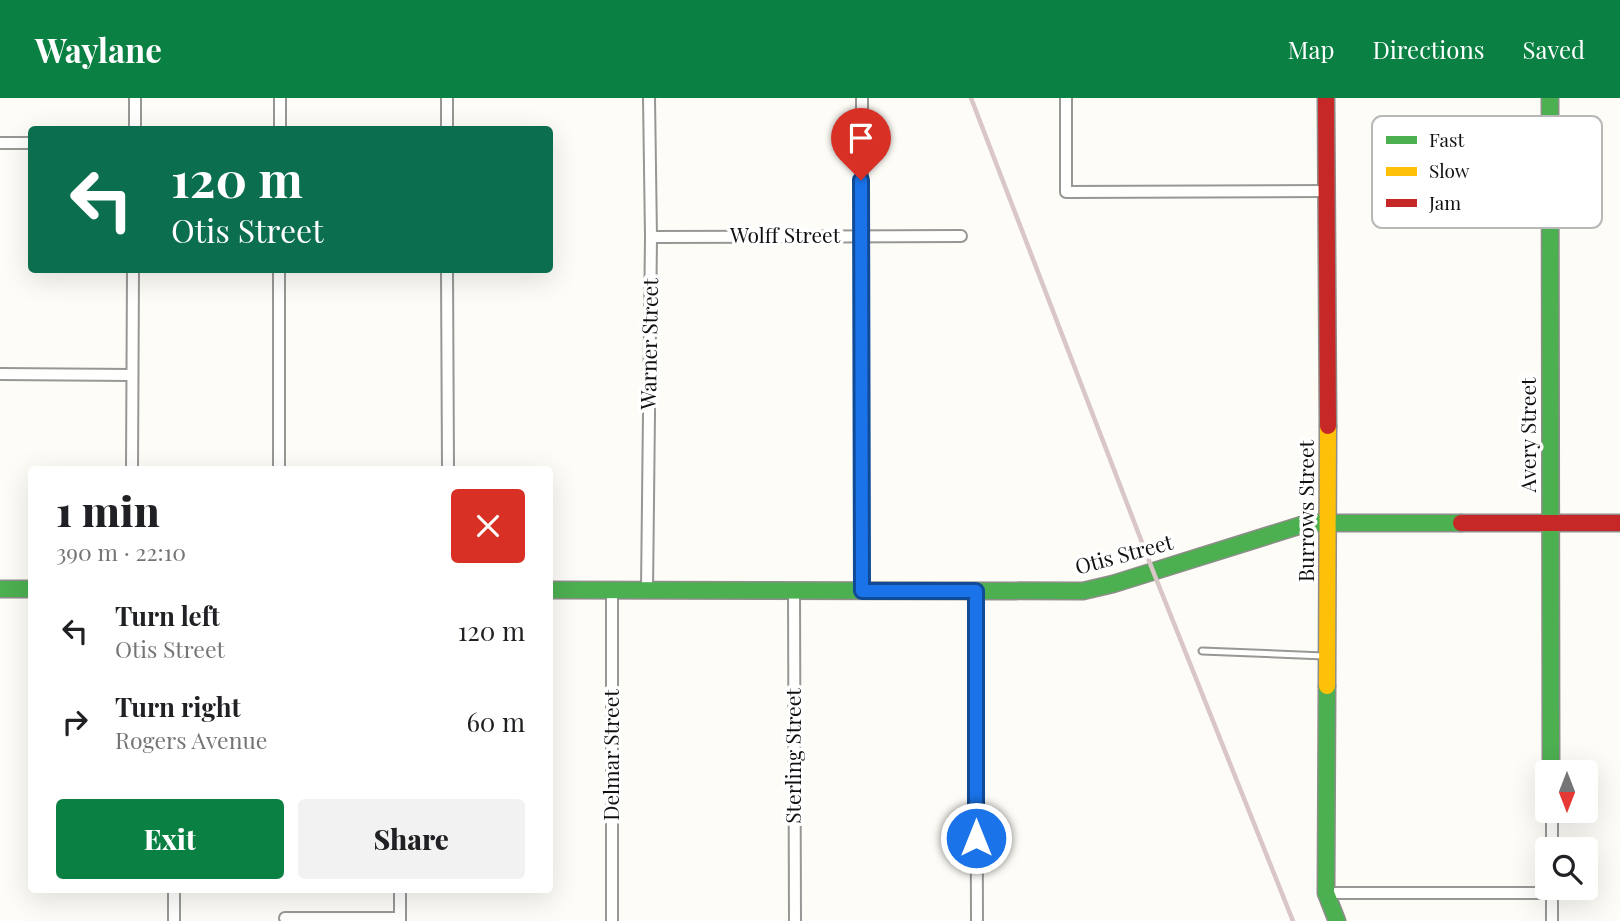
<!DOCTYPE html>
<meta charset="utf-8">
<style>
body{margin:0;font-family:"Playfair Display",serif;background:#f2f2f2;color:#202124;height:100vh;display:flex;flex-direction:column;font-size:26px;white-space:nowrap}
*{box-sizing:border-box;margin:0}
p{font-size:23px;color:#757577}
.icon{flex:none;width:38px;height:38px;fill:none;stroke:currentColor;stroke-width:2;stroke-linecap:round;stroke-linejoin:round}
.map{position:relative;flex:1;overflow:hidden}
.details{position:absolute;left:28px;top:368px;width:525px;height:427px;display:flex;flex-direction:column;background:#fff;border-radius:7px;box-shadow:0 7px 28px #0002}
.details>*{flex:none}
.hud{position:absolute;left:28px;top:28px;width:525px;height:147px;border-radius:7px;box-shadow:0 7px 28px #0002;background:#0b6e4f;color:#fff;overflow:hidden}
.needle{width:46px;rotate:180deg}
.buttons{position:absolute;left:1535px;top:662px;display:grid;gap:14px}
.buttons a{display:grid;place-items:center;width:63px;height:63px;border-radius:7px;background:#fff;box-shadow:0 7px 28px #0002;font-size:35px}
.pin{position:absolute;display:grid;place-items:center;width:60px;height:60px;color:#fff;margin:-72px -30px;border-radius:50% 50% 50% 0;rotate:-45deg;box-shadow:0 0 7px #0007}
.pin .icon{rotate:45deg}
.me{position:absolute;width:77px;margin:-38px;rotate:0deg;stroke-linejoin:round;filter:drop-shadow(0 0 5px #0008)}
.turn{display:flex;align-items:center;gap:24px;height:147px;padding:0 28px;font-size:32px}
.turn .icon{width:91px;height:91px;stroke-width:2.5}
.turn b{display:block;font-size:49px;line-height:60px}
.round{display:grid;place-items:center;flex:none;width:74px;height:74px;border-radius:7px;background:#f2f2f2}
.head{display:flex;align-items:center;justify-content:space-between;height:119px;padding:0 28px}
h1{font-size:42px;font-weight:800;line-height:52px}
.button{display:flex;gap:14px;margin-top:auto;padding:14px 28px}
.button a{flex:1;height:80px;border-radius:7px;background:#0b8043;color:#fff;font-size:28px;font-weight:800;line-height:80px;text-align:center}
.button a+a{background:#f2f2f2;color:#202124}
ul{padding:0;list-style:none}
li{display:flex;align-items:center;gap:21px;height:91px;padding:0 28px}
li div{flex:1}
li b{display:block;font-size:26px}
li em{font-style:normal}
header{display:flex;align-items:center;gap:42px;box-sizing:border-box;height:98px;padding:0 35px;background:#0b8043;color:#fff}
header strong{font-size:33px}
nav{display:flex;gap:38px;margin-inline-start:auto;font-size:24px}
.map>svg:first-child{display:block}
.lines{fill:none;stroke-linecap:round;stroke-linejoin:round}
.lane-casing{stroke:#979795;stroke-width:9}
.street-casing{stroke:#979795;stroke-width:14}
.fast-casing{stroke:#8e8d8b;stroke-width:19}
.slow-casing{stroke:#8e8d8b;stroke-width:19}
.jam-casing{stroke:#8e8d8b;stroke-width:19}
.lane{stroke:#fffffe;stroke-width:5}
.street{stroke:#fffffe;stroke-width:10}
.fast{stroke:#4caf50;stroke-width:16}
.slow{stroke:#ffc107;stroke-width:16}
.jam{stroke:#c62828;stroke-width:16}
.rail{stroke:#d9c6c7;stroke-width:4.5}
.route-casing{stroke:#114b97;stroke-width:18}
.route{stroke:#1a73e8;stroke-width:12}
.labels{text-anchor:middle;stroke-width:7;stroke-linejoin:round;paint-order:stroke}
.street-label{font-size:21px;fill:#111;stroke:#fff}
.key{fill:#fff;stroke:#b8b8b8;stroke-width:2}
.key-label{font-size:19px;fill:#111}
</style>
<header>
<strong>Waylane</strong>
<nav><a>Map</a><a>Directions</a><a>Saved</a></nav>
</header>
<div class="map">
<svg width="1620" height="823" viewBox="0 0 1620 823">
<rect width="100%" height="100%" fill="#fdfcf7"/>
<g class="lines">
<defs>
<path id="lane" d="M 1202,553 L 1324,558"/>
<g id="street">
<path d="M 135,0 L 135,32"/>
<path d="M 447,0 L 447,32"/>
<path d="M 1066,0 L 1066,94 L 1327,93"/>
<path d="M 280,32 L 280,0"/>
<path d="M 0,45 L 32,45"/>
<path d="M 651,139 L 961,138"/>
<path d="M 447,172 L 448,371"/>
<path d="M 0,276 L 132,277"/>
<path d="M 132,371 L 133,172"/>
<path d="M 279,371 L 279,172"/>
<path d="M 612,492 L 612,823"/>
<path d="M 647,492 L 651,139 L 649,0"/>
<path d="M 794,492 L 795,823"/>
<path d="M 862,493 L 862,0"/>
<path d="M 976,493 L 977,823"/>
<path d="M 1552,712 L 1552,751"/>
<path d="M 1552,789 L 1552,823"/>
<path d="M 400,791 L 400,823"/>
<path d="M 1326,795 L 1552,795"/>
<path d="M 285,820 L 400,820"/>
<path d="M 174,823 L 174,791"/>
</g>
<g id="fast">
<path d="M 1550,0 L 1551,674"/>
<path d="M 0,491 L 32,491"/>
<path d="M 550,492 L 1083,493 L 1113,486 L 1308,425 L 1461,425"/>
<path d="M 1327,588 L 1326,795 L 1337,823"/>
</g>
<path id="slow" d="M 1327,588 L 1328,328"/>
<g id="jam">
<path d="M 1326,0 L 1328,328"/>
<path d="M 1461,425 L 1620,425"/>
</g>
</defs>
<use href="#lane" class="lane-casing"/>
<use href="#street" class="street-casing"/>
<use href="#fast" class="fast-casing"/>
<use href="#slow" class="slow-casing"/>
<use href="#jam" class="jam-casing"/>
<use href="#lane" class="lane"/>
<use href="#street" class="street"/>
<use href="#fast" class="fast"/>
<use href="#slow" class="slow"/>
<use href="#jam" class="jam"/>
<path class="rail" d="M 971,0 L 1153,473 L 1293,823"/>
</g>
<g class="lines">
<defs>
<path id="route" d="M 861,82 L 862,493 L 976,493 L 976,740"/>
</defs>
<use href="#route" class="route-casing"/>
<use href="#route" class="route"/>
</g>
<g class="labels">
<g class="street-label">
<text x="785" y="145">Wolff Street</text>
<text transform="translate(650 246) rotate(-89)" y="7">Warner Street</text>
<text transform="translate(1529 337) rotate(-90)" y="7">Avery Street</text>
<text transform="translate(1307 413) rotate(-90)" y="7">Burrows Street</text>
<text transform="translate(1124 457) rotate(-15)" y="7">Otis Street</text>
<text transform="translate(612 657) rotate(-90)" y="7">Delmar Street</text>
<text transform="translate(794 658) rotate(-90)" y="7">Sterling Street</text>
</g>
</g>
<rect x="1372" y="18" width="230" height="112" rx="10" class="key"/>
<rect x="1386" y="38" width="31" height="8" fill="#4caf50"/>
<rect x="1386" y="69" width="31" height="9" fill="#ffc107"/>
<rect x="1386" y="101" width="31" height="8" fill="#c62828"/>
<g class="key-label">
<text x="1429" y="49">Fast</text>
<text x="1429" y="80">Slow</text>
<text x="1429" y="112">Jam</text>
</g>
</svg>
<div class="buttons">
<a><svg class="needle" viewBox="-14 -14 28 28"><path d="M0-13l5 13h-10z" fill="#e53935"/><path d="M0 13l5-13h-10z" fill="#757577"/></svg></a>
<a><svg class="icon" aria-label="search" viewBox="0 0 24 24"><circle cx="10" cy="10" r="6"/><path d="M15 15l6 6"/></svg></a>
</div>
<div class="pin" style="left:861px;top:82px;background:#d93025"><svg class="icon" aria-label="arrive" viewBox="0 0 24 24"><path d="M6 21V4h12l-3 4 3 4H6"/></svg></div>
<svg class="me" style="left:976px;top:740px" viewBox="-20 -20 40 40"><circle r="17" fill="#1a73e8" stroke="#fff" stroke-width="3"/><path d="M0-11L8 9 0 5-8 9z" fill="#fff"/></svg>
<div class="hud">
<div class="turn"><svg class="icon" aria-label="left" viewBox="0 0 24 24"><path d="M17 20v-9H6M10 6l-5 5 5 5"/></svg><div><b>120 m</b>Otis Street</div></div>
</div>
<section class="details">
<div class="head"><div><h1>1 min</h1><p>390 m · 22:10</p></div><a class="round" style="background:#d93025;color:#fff"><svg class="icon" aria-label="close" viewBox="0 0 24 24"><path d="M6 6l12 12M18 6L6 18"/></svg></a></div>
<ul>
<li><svg class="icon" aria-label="left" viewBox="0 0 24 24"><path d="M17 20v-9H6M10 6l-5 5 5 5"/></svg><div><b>Turn left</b><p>Otis Street</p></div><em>120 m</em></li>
<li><svg class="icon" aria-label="right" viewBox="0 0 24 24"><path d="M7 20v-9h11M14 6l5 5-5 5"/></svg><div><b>Turn right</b><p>Rogers Avenue</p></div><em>60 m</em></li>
</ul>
<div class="button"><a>Exit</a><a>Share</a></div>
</section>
</div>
